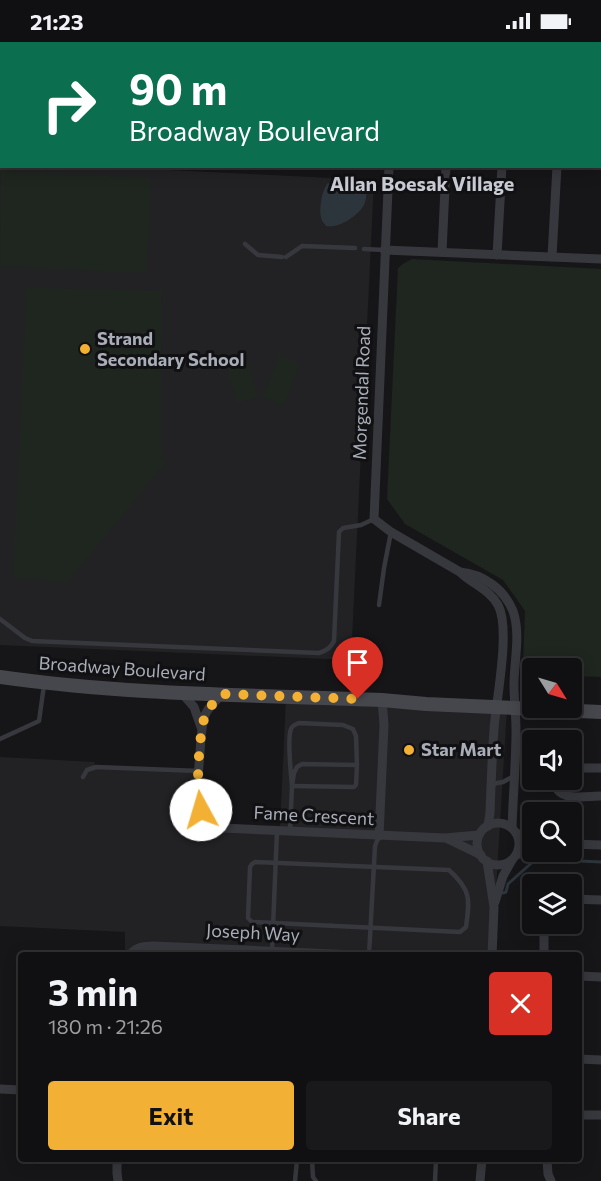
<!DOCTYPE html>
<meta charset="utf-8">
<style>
body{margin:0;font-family:Commissioner,sans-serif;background:#19191b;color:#f1f3f6;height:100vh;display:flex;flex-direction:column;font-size:22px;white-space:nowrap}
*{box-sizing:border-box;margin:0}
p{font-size:20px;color:#9c9d9f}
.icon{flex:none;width:33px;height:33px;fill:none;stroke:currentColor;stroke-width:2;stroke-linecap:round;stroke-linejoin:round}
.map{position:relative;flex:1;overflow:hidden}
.sheet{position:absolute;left:18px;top:910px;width:564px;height:210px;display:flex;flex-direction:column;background:#101012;border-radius:6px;box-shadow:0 3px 15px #0003,0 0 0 2px #303032}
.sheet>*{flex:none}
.banner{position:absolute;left:0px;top:0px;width:602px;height:126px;box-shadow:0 3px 15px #0003,0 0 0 2px #303032;background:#0b6e4f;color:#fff;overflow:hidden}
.needle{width:39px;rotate:127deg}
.fabs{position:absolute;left:522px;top:616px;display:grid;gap:12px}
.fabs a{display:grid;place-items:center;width:60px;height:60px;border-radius:6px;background:#101012;box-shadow:0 3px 15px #0003,0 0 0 2px #303032;font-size:30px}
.pin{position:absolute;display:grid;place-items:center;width:51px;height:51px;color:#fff;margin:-62px -26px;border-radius:50% 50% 50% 0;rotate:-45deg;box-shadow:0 0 6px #0007}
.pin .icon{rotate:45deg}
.me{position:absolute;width:66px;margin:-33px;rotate:354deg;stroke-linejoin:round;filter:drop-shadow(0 0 4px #0008)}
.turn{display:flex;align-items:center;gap:21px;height:126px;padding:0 30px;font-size:27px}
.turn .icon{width:78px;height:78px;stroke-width:2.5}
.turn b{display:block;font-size:42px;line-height:51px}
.round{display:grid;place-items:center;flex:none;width:63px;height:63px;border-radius:6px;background:#19191b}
.head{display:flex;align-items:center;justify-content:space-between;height:102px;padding:0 30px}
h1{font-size:36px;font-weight:700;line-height:45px}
.button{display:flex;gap:12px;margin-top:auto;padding:12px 30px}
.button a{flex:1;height:69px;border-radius:6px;background:#f2b134;color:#111;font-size:24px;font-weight:700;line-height:69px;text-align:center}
.button a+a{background:#19191b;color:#f1f3f6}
.status{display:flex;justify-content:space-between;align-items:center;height:42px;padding:0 30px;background:#101012;direction:ltr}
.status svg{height:16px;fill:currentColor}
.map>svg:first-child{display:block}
.built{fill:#222225}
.green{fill:#1e261f}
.water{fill:#2c353c}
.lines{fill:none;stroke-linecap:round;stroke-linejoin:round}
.stream{stroke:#2c353c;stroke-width:3}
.lane{stroke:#37383d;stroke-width:4.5}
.street{stroke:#37383d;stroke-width:9}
.secondary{stroke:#45474d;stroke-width:14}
.route{stroke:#f2b134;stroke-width:10;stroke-dasharray:0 18}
.poi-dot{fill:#f2b134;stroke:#111113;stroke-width:2}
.labels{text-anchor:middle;stroke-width:6;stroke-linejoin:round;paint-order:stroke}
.poi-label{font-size:18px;font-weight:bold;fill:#a8adb8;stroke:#111113;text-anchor:start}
.street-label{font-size:18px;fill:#a8adb8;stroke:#111113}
.neighbourhood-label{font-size:20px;font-weight:bold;fill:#c9ccd4;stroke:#111113}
</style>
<div class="status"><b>21:23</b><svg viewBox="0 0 49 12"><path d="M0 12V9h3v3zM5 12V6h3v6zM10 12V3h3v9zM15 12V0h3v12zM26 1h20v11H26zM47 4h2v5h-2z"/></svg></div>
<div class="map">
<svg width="601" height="1139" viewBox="0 0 601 1139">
<rect width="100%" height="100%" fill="#161618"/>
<g class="built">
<path d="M 0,119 L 1,119 L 2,124 L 106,125 L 374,138 L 351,618 L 0,603 Z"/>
<path d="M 286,655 L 507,666 L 492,913 L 125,913 L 125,890 L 0,884 L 0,715 L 95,720 L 94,724 L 197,728 L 198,752 L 212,783 L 280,788 Z"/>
</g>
<g class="green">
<path d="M 1,129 L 151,136 L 147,231 L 0,224 Z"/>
<path d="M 412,217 L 601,227 L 601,635 L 572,634 L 572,627 L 532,627 L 532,631 L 523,622 L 525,569 L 503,538 L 405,482 L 387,457 L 398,226 L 403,222 Z"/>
<path d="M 27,246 L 161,249 L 162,418 L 167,419 L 68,540 L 13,535 Z"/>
<path d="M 246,313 L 258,355 L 237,361 L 225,319 Z"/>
<path d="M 279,314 L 300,322 L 284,363 L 263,355 Z"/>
</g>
<path class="water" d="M 328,141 C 331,142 334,144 337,144 C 348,147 358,141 367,149 C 366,154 366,159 364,163 C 358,174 338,187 326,184 C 325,182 321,178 321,175 C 319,167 322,147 328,141 Z"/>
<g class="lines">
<path class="stream" d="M 503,851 L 506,850 L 508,842 L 536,817 L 601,820"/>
<g class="lane">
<path d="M 245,202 L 258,213 L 282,215"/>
<path d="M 364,207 L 384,208"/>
<path d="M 286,215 L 302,204 L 355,206"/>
<path d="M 379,563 L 384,526 L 391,490"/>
<path d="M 0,577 L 25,596 L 32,599 L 319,611 C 326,609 331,606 334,599 L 339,490 L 343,486 L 361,483 L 374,477"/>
<path d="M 0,697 L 39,679 L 44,643"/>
<path d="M 83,735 L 87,728 L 96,725 L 199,729"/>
<path d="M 492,742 L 503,740 L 514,734"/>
<path d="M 292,744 L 354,745 L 356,743 L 357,723"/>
<path d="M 290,789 L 292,744 L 294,731 L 297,725 L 302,722 L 357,723 L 356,694 L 353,687 L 343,683 L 299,681 C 295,683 292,683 291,687 C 287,696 291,733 292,744"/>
<path d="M 255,820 L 449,828 C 471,848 470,857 466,885 L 460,890 L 252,880 L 248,876 L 250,825 L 252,822 Z"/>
<path d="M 272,909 L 277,789"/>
<path d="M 369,913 L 375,804 L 379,794"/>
<path d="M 312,1118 L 313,1135 L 316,1139"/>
<path d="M 295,1139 L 297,1118"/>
<path d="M 435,1139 L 436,1118"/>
</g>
<g class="street">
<path d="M 313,0 L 313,2"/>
<path d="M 0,26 L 2,23"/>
<path d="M 600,28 L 601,28"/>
<path d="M 0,45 L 2,45"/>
<path d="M 0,82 L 2,84"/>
<path d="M 389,124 L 374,477 L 391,490 L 460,530 C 472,542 489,547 498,563 C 511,587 496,658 494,687 C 492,715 491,743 490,771 L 488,784"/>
<path d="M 384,208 L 601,217"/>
<path d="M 442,210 L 446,124"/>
<path d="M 497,213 L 502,124"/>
<path d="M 552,215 L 557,124"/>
<path d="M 460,530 C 483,532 504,547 513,569 C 521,592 514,619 514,643 C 514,658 516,673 516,689 C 516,721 513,753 512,786"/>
<path d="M 181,650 L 194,665 L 201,685"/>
<path d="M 223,652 C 216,658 209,664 205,673 C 201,685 201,697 200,710 C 199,735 188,777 222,786 L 445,796 L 479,793"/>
<path d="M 572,726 L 601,726"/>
<path d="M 555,738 C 555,761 585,754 601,754"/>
<circle cx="498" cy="802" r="21"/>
<path d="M 516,791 L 532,797"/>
<path d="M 379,794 L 384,683 L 382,658"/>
<path d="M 448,797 L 481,813"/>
<path d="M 572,802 L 601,803"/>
<path d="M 516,813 L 532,807"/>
<path d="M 487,819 L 494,865 L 492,914"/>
<path d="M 572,857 L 601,858"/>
<path d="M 495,860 L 503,834 L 512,818"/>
<path d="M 129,914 C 135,905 144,904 154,904 L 379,914"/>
<path d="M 544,914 L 544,882"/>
<path d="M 579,934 L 601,935"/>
<path d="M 579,1017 L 601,1018"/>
<path d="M 0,1047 L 21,1048"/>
<path d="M 579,1073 L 601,1073"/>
<path d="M 117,1118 L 117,1131 L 118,1139"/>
<path d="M 547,1118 L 548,1132 L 551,1139"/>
<path d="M 480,1139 L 482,1118"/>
</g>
<path class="secondary" d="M 0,635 C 126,653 254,653 382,658 L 426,662 L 601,670"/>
</g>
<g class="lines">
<path class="route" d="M 201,768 C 195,754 199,690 205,674 C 208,665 216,659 223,652 L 358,657"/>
</g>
<g class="poi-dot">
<circle cx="85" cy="307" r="6"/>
<circle cx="409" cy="708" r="6"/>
</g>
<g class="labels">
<g class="poi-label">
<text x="97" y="303">Strand<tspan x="97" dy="21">Secondary School</tspan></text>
<text x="421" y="714">Star Mart</text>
</g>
<g class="street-label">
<text transform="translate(362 351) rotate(-88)" y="6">Morgendal Road</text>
<text transform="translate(122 627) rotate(4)" y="6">Broadway Boulevard</text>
<text transform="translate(314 774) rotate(3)" y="6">Fame Crescent</text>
<text transform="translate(253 891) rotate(3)" y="6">Joseph Way</text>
</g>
<g class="neighbourhood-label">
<text x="422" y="149">Allan Boesak Village</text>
</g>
</g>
</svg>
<div class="fabs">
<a><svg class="needle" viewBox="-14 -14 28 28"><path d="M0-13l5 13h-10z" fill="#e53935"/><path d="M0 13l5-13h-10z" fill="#9c9d9f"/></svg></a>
<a><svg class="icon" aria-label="sound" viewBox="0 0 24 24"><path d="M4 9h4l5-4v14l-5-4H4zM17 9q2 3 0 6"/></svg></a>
<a><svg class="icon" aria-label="search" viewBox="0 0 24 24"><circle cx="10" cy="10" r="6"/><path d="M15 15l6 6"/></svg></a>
<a><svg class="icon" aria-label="layers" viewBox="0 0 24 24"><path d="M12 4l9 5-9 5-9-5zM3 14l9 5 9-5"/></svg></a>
</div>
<div class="pin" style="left:358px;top:657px;background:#d93025"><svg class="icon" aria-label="arrive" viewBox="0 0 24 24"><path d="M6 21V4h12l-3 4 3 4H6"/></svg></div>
<svg class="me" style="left:201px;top:768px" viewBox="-20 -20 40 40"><circle r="19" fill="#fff"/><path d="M0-13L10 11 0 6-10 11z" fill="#f2b134"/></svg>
<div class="banner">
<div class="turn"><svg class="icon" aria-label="right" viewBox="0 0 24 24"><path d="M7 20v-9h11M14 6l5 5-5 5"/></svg><div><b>90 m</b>Broadway Boulevard</div></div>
</div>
<section class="sheet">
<div class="head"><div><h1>3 min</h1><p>180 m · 21:26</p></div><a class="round" style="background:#d93025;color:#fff"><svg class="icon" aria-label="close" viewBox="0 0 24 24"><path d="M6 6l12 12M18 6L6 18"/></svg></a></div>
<div class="button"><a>Exit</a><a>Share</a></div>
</section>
</div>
